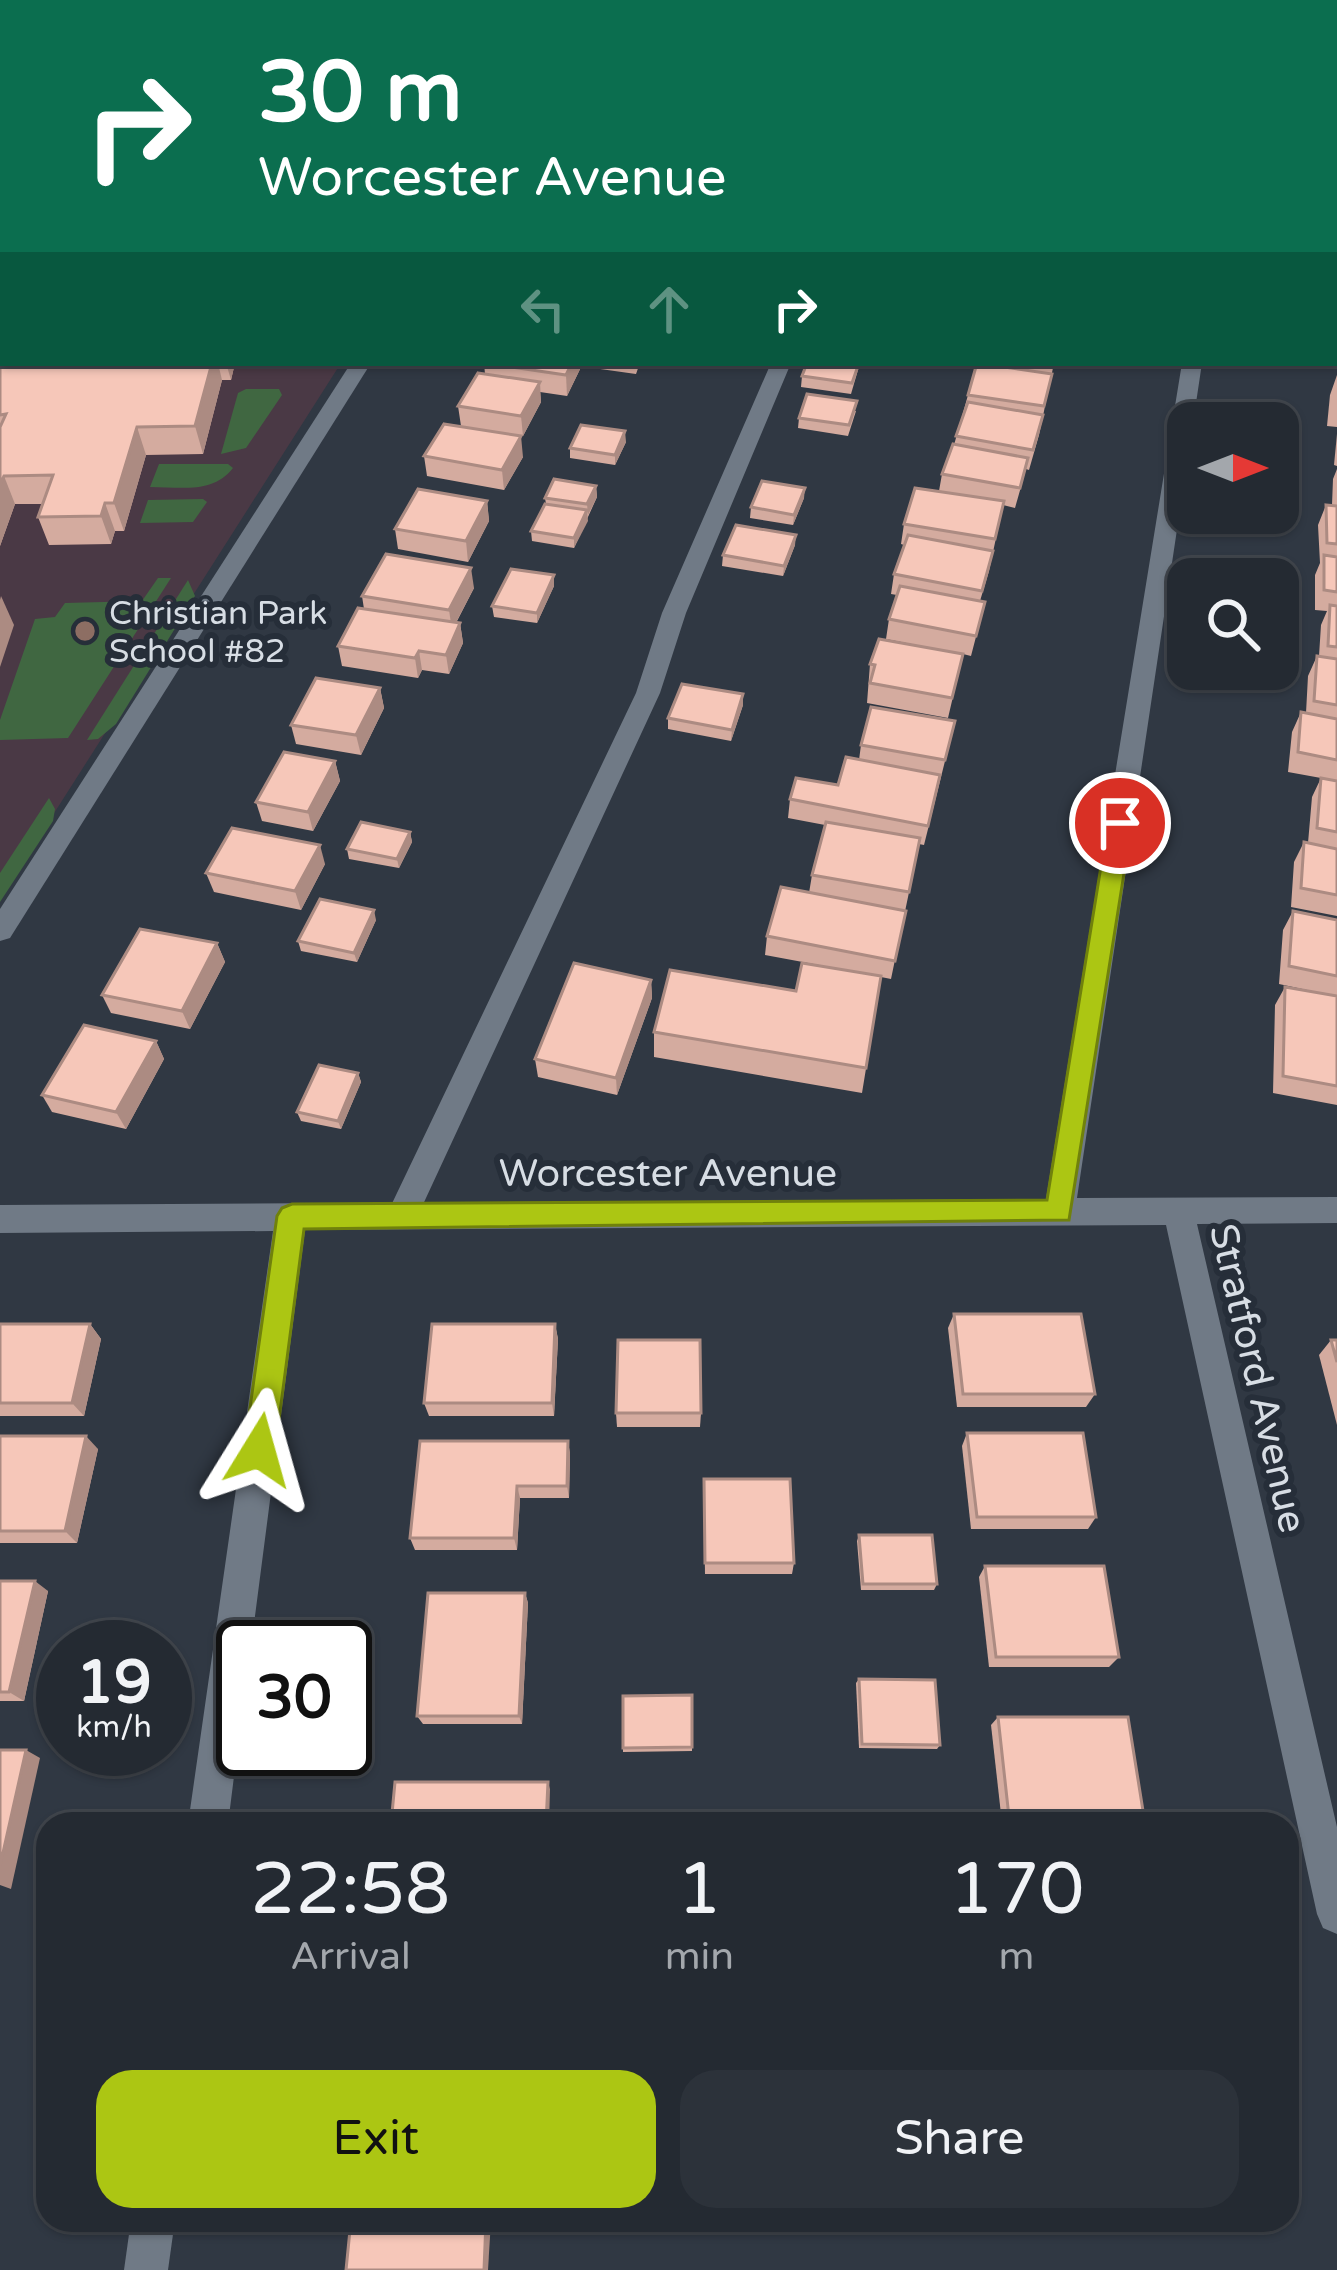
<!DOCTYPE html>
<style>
body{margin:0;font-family:"Varela Round",sans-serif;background:#2c323a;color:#f1f3f6;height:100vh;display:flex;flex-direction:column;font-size:45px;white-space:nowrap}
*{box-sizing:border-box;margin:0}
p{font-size:39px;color:#a3a7ac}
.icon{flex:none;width:66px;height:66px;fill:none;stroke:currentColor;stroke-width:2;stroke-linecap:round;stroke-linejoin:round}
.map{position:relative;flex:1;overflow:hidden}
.side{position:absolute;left:36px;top:1812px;width:1263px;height:420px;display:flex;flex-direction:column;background:#242a32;border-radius:36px;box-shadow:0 3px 9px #0004,0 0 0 3px #41464d}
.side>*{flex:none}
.banner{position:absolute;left:0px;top:0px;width:1338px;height:366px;box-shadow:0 3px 9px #0004,0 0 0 3px #41464d;background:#0b6e4f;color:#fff;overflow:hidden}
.needle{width:78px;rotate:90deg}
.buttons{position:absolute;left:1167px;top:402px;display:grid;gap:24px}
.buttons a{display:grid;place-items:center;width:132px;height:132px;border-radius:24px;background:#242a32;box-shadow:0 3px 9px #0004,0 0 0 3px #41464d;font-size:60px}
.speed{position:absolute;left:36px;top:1620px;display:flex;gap:24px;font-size:60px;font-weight:700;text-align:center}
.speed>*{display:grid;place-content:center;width:156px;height:156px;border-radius:50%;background:#242a32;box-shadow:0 3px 9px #0004,0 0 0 3px #41464d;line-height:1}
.speed small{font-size:30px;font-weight:400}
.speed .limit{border:6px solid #111;border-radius:18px;background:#fff;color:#111}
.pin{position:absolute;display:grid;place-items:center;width:102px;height:102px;color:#fff;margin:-51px;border:6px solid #fff;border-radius:50%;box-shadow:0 3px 12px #0007}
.me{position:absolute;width:132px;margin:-66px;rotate:8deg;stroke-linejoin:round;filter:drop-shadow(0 0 9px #0008)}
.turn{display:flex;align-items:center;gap:42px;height:252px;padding:0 60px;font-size:54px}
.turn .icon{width:156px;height:156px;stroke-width:2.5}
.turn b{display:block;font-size:84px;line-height:102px}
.lanes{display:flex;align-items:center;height:114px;padding:0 60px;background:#0003;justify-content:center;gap:60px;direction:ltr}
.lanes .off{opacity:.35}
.eta{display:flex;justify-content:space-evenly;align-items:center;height:204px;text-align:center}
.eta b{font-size:72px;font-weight:600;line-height:84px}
.cta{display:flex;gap:24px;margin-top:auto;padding:24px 60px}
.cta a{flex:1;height:138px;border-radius:36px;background:#acc613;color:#111;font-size:48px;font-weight:600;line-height:138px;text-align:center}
.cta a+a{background:#2c323a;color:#f1f3f6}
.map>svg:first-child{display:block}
.education{fill:#4a3945}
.green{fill:#406741}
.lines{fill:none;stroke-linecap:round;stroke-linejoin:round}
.lane{fill:#707a86;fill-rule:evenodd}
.street{fill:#707a86;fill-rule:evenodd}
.wall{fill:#d4ab9f}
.shaded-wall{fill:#ac8b82}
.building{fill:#f6c7b9;stroke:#ac8b82;stroke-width:3}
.route{fill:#acc613;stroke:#70810c;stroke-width:3}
.education-dot{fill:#8d6e63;stroke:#262e39;stroke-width:4.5}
.labels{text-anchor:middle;stroke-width:12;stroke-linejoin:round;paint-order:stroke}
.far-poi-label{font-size:33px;fill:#d7dde4;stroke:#262e39;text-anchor:start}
.street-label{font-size:39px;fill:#d7dde4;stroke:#262e39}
</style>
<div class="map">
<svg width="1337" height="2270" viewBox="0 0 1337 2270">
<rect width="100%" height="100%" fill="#303843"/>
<path class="education" d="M 0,277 L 3,363 L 341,363 L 0,898 Z"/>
<g class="green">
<path d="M 23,0 L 578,0 L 22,3 Z"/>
<path d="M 246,389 L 279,389 L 282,395 L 246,448 L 221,454 L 238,393 Z"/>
<path d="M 159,464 L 228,464 L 233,468 C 213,494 181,487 150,487 Z"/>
<path d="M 203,499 L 207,502 L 193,522 L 140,523 L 148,500 Z"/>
<path d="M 158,578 L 171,578 L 68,738 L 0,740 L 0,720 L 35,619 L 55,617 L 65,603 L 142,601 Z"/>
<path d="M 188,580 L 195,596 L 116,724 L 98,739 L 87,740 Z"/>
<path d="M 49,798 L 55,809 L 53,821 L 0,902 L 0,873 Z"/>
</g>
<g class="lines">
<g class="lane">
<path d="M 472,0 L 488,0 L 470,3 Z"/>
<path d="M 771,363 L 791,363 L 686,613 L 660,693 L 413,1226 L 402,1229 L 391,1226 L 386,1216 L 636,693 L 662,613 Z"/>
</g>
<g class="street">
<path d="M 584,0 L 600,0 L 582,3 Z"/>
<rect x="1243" y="0" width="16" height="3"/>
<rect x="1335" y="287" width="2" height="12"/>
<path d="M 351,363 L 371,363 L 10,938 L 0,941 L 0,909 Z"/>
<path d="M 1182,363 L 1202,363 L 1193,423 L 1188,423 L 1188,456 L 1077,1198 L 1337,1197 L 1337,1223 L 1197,1224 L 1337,1827 L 1337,1934 L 1323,1928 L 1317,1914 L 1166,1225 L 305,1230 L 251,1647 L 243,1647 L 243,1705 L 228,1824 L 188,1824 L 273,1231 L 0,1233 L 0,1205 L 1046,1199 Z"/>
<path d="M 131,2220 L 175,2220 L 168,2270 L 124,2270 Z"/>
</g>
</g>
<g class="wall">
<path d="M 1036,0 L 1078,0 L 1077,3 L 1035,3 Z"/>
<path d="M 1335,107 L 1337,108 L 1337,264 L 1335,264 Z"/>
<path d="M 0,286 L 3,363 L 235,363 L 231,380 L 222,380 L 203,454 L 146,455 L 124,531 L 115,531 L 111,544 L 49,545 L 38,517 L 43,504 L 15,504 L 0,546 Z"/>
<path d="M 1337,306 L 1337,346 L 1335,346 L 1335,312 Z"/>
<path d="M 484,363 L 583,363 L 567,396 L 540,392 L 541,402 L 523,436 L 470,428 L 523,457 L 504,490 L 427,476 L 424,456 L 461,426 L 458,406 L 485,374 Z"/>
<path d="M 593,363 L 640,363 L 636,374 L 593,368 Z"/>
<path d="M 807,363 L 860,363 L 851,394 L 801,387 L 802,376 Z"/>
<path d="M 983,363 L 1054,363 L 1039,435 L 1029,470 L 1026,469 L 1015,508 L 1003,505 L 989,571 L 980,601 L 985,602 L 971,656 L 963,654 L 948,718 L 867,703 L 870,664 L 957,653 L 886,639 L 889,619 L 897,595 L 891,594 L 894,574 L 904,545 L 901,544 L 904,524 L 939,491 L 942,474 L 954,445 L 968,395 Z"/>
<path d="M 1337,375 L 1337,427 L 1327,426 L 1330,395 Z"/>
<path d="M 856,411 L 848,436 L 798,428 L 799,418 Z"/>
<path d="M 1337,434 L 1337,466 L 1334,465 Z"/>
<path d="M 626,442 L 615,465 L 570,458 L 570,448 Z"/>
<path d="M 1337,469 L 1337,916 L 1291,907 L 1294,862 L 1304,842 L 1308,843 L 1312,797 L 1321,778 L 1288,772 L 1292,732 L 1301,712 L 1306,713 L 1308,676 L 1317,656 L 1319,656 L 1321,625 L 1327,611 L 1315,610 L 1315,575 L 1320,563 L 1318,525 L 1326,505 L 1332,505 L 1333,479 Z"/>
<path d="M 596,486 L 597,497 L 574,548 L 532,541 L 531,531 L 546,504 L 545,498 Z"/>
<path d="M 804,498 L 793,525 L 750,518 L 751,507 Z"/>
<path d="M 487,501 L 489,521 L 468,562 L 398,549 L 395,529 Z"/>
<path d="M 795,545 L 783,576 L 722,566 L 723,555 Z"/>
<path d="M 554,575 L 554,586 L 537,623 L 494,617 L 492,606 Z"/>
<path d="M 474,588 L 456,623 L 460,623 L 463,643 L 449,674 L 422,670 L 418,678 L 342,666 L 338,646 L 364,609 L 362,596 Z"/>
<path d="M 380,688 L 384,708 L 361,755 L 296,744 L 291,725 Z"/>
<path d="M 743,705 L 731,741 L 668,729 L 668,718 Z"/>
<path d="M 955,721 L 924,845 L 919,844 L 891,979 L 881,977 L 862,1093 L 654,1057 L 654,1032 L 796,991 L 835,968 L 765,955 L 767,936 L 809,893 L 812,875 L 825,825 L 788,818 L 790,799 L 838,785 L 859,760 L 861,745 Z"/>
<path d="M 335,761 L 340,781 L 313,831 L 262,821 L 256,802 Z"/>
<path d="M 410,832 L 412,842 L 399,868 L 349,859 L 347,849 Z"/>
<path d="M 325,864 L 301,910 L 214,892 L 206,873 Z"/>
<path d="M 1293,911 L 1337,920 L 1337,1105 L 1273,1093 L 1275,1005 L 1285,987 L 1335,996 L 1279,984 L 1283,930 Z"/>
<path d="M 376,920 L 357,962 L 301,951 L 298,941 Z"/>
<path d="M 217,943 L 225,962 L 190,1029 L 111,1013 L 102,995 Z"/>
<path d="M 651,980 L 652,998 L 617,1095 L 538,1077 L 535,1059 Z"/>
<path d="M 156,1041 L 164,1059 L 126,1129 L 52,1112 L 42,1095 Z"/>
<path d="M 358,1073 L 361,1082 L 341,1129 L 301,1121 L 297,1112 Z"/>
<path d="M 954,1314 L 1095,1394 L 1086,1407 L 957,1407 L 948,1328 Z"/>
<path d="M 0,1324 L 90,1324 L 101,1339 L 84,1416 L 0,1416 Z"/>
<path d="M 555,1324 L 558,1339 L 554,1416 L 429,1416 L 424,1403 Z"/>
<path d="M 1331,1340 L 1337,1340 L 1337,1425 L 1319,1355 Z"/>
<path d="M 616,1413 L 701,1413 L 700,1427 L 617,1427 Z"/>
<path d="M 967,1433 L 1096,1517 L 1088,1529 L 971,1529 L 962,1446 Z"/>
<path d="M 0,1436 L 98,1449 L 77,1543 L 0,1543 Z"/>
<path d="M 568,1441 L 570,1454 L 569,1498 L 520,1498 L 517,1550 L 415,1550 L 410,1538 Z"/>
<path d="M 704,1491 L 794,1563 L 792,1574 L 705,1574 Z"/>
<path d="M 859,1535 L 937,1584 L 934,1590 L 861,1590 L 857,1541 Z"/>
<path d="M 985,1566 L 1119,1657 L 1109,1667 L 989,1667 L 979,1577 Z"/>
<path d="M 0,1581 L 48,1591 L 24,1701 L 0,1701 Z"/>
<path d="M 525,1593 L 528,1603 L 522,1724 L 423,1724 L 417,1716 Z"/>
<path d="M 859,1679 L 940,1745 L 937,1749 L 859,1748 L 856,1683 Z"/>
<path d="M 692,1695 L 692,1751 L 623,1752 L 623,1696 Z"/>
<path d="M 998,1717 L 1144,1817 L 1134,1823 L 1002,1823 L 991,1725 Z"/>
</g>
<g class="shaded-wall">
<path d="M 212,363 L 218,363 L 222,380 L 203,454 L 195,426 Z"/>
<path d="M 226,363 L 235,363 L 231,380 Z"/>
<path d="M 572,363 L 583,363 L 567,396 L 566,375 Z"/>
<path d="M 540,382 L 541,402 L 523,436 L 521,416 Z"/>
<path d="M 137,427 L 146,455 L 124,531 L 114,503 Z"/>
<path d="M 625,431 L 626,442 L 615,465 L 615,455 Z"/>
<path d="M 521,436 L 523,457 L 504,490 L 502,470 Z"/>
<path d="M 4,476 L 15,504 L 0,546 L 0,485 Z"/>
<path d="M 596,486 L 597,497 L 588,515 L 587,504 Z"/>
<path d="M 805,488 L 804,498 L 793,525 L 794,515 Z"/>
<path d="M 487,501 L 489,521 L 468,562 L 466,541 Z"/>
<path d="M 105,503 L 115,531 L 111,544 L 101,516 Z"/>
<path d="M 587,510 L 588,521 L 574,548 L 574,538 Z"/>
<path d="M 796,535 L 795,545 L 783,576 L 784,566 Z"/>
<path d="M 471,568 L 474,588 L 452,630 L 449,610 Z"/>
<path d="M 554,575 L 554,586 L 537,623 L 537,613 Z"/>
<path d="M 1,596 L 14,625 L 0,667 L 0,600 Z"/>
<path d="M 460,623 L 463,643 L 449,674 L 446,655 Z"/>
<path d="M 419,651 L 422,670 L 418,678 L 415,658 Z"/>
<path d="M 380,688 L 384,708 L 361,755 L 356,735 Z"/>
<path d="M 743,694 L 743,705 L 731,741 L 732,730 Z"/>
<path d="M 335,761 L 340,781 L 313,831 L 308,812 Z"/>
<path d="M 410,832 L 412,842 L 399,868 L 397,859 Z"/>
<path d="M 320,845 L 325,864 L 301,910 L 295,891 Z"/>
<path d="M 374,910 L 376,920 L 357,962 L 354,953 Z"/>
<path d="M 217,943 L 225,962 L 190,1029 L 182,1011 Z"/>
<path d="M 651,980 L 652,998 L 617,1095 L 616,1078 Z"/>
<path d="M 156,1041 L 164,1059 L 126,1129 L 116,1112 Z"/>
<path d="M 358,1073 L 361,1082 L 341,1129 L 338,1121 Z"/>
<path d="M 90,1324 L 101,1339 L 84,1416 L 72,1403 Z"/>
<path d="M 555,1324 L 558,1339 L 554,1416 L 552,1403 Z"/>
<path d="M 86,1436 L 98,1449 L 77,1543 L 65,1531 Z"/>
<path d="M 568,1441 L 570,1454 L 569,1498 L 567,1486 Z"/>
<path d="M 517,1486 L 520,1498 L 517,1550 L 514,1538 Z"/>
<path d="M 35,1581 L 48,1591 L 24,1701 L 9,1692 Z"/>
<path d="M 525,1593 L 528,1603 L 522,1724 L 519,1716 Z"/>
<path d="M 26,1750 L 40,1758 L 11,1889 L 0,1885 L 0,1866 Z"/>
<path d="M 548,1782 L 550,1789 L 549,1824 L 546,1824 Z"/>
<path d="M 486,2220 L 491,2220 L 488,2270 L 484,2270 Z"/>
</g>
<g class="building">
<path d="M 700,0 L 741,0 L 763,2 L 699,3 Z"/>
<path d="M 1109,0 L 1175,0 L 1175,3 L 1115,3 L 1109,2 Z"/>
<path d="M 1335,107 L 1337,108 L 1337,131 L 1335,131 Z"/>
<path d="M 1335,176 L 1337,176 L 1337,203 L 1335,202 Z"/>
<rect x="1335" y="214" width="2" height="29"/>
<path d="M 0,286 L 3,286 L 3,363 L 212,363 L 195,426 L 137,427 L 114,503 L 105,503 L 101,516 L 38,517 L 53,475 L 4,476 L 0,485 L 0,427 L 6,414 L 0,415 Z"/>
<path d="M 484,363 L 572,363 L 566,375 Z"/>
<path d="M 807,363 L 859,363 L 852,383 L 802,376 Z"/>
<path d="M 977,363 L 1052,374 L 1044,406 L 968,395 Z"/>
<path d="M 478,373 L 540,382 L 521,416 L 458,406 Z"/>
<path d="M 807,394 L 857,401 L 849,425 L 799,418 Z"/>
<path d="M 968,402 L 1043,415 L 1033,450 L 956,436 Z"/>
<path d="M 444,424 L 521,436 L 502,470 L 424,456 Z"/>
<path d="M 581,425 L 625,431 L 615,455 L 570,448 Z"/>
<path d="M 953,444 L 1028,458 L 1020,488 L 942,474 Z"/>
<path d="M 554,479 L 596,486 L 587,504 L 545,498 Z"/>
<path d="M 762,481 L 805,488 L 794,515 L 751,507 Z"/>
<path d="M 915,488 L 1004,501 L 995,539 L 904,524 Z"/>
<path d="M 418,489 L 487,501 L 466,541 L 395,529 Z"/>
<path d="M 545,504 L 587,510 L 574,538 L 531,531 Z"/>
<path d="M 1326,505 L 1337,506 L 1337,544 L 1327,543 Z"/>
<path d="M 736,525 L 796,535 L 784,566 L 723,555 Z"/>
<path d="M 908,535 L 993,551 L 982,591 L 894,574 Z"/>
<path d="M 386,554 L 471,568 L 449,610 L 362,596 Z"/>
<path d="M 1324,555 L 1337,557 L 1337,592 L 1324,590 Z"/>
<path d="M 511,569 L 554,575 L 537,613 L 492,606 Z"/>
<path d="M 900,586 L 985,602 L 976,636 L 889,619 Z"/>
<path d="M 1330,605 L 1337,606 L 1337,647 L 1328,646 Z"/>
<path d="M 358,608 L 460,623 L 446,655 L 419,651 L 415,658 L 338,646 Z"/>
<path d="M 879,639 L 963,654 L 952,698 L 870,683 L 875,665 L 870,664 Z"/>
<path d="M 1317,656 L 1337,659 L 1337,705 L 1314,701 Z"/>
<path d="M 316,678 L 380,688 L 356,735 L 291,725 Z"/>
<path d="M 682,684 L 743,694 L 732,730 L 668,718 Z"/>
<path d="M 871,707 L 955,721 L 945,760 L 861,745 Z"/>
<path d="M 1301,712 L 1337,719 L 1337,760 L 1298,752 Z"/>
<path d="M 284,752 L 335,761 L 308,812 L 256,802 Z"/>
<path d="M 846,757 L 940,775 L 928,826 L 790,799 L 796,778 L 838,785 Z"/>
<path d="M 1321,778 L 1337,781 L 1337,832 L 1317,828 Z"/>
<path d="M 361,822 L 410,832 L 397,859 L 347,849 Z"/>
<path d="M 826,822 L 920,838 L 909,892 L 812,875 Z"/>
<path d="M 232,828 L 320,845 L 295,891 L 206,873 Z"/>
<path d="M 1304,842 L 1337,849 L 1337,895 L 1301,888 Z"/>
<path d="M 781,887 L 906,911 L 895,961 L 767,936 Z"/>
<path d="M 320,899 L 374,910 L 354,953 L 298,941 Z"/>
<path d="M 1293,911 L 1337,920 L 1337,976 L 1289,966 Z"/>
<path d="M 140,929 L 217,943 L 182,1011 L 102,995 Z"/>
<path d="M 574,963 L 651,980 L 616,1078 L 535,1059 Z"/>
<path d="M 802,963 L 881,976 L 866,1068 L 654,1032 L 670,970 L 796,991 Z"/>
<path d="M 1285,987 L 1337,996 L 1337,1086 L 1283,1076 Z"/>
<path d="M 84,1025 L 156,1041 L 116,1112 L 42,1095 Z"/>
<path d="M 319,1065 L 358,1073 L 338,1121 L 297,1112 Z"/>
<path d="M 954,1314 L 1081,1314 L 1095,1394 L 963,1394 Z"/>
<path d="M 0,1324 L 90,1324 L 72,1403 L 0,1403 Z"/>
<path d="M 432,1324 L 555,1324 L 552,1403 L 424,1403 Z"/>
<path d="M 618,1340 L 700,1340 L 701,1413 L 616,1413 Z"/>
<path d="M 1331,1340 L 1337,1340 L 1337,1362 Z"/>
<path d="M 967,1433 L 1083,1433 L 1096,1517 L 977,1517 Z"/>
<path d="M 0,1436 L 86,1436 L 65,1531 L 0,1531 Z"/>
<path d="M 420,1441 L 568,1441 L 567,1486 L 517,1486 L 514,1538 L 410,1538 Z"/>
<path d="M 704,1479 L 790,1479 L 794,1563 L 705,1563 Z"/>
<path d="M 859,1535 L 932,1535 L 937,1584 L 863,1584 Z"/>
<path d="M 985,1566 L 1104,1566 L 1119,1657 L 996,1657 Z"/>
<path d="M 0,1581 L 35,1581 L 9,1692 L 0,1692 Z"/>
<path d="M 428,1593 L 525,1593 L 519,1716 L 417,1716 Z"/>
<path d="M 859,1679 L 935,1680 L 940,1745 L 862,1744 Z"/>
<path d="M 692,1695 L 692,1747 L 623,1748 L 623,1696 Z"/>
<path d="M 998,1717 L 1128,1717 L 1144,1817 L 1009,1817 Z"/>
<path d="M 0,1750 L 26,1750 L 0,1866 Z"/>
<path d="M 395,1782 L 548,1782 L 546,1824 L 391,1824 Z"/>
<path d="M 351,2220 L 486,2220 L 484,2270 L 346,2270 Z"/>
</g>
<path class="route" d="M 1120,814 L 1132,823 L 1069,1220 L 304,1229 L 275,1450 L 270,1461 L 259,1465 L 248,1461 L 244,1450 L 277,1216 L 282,1208 L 292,1204 L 1047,1200 L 1108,823 Z"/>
<circle class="education-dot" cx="85" cy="631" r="12"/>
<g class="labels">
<g class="far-poi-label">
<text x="109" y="624">Christian Park<tspan x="109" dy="38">School #82</tspan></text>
</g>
<g class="street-label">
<text x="668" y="1186">Worcester Avenue</text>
<text transform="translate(1259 1378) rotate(77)" y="14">Stratford Avenue</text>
</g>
</g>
</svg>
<div class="buttons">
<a><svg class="needle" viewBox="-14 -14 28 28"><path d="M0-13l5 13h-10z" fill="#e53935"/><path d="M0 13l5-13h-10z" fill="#a3a7ac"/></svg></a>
<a><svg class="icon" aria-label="search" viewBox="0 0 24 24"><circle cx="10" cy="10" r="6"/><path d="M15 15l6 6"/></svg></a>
</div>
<div class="speed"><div>19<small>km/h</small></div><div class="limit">30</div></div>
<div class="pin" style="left:1120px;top:823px;background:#d93025"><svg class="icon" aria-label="arrive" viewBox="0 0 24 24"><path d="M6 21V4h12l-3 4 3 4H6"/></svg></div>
<svg class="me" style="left:259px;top:1450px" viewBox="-20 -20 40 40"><path d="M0-17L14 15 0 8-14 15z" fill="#acc613" stroke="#fff" stroke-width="4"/></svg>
<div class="banner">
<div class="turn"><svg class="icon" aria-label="right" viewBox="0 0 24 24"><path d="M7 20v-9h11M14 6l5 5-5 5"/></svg><div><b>30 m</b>Worcester Avenue</div></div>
<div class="lanes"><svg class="icon off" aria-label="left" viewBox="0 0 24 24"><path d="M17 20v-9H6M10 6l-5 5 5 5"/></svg><svg class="icon off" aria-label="ahead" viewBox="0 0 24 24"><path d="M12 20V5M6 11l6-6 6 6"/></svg><svg class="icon" aria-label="right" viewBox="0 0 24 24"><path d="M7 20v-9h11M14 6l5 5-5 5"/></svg></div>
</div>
<section class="side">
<div class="eta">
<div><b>22:58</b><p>Arrival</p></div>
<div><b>1</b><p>min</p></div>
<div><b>170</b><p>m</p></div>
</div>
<div class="cta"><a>Exit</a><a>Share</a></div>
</section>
</div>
